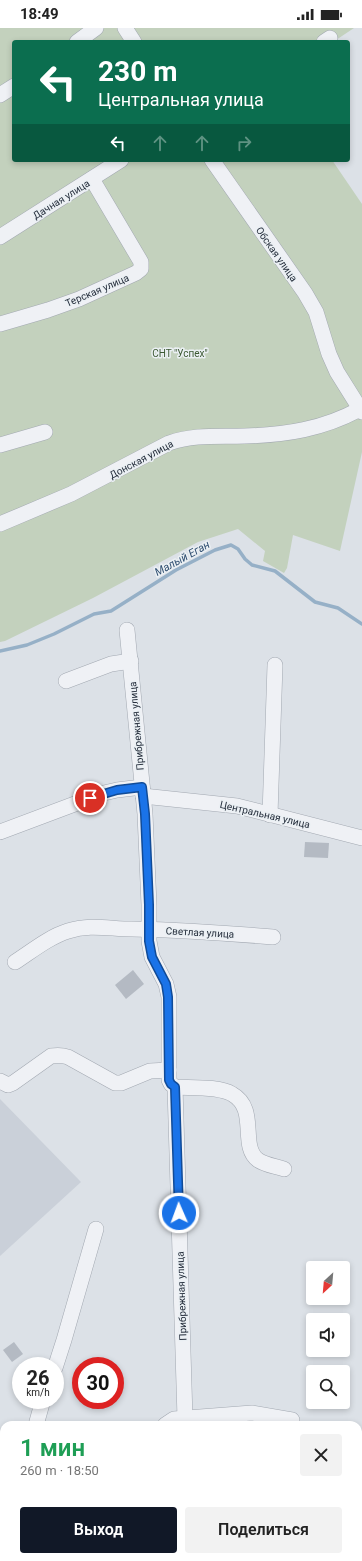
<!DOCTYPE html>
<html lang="ru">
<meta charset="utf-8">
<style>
body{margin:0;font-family:Roboto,sans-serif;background:#f2f2f2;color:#222;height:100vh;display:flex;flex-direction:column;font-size:15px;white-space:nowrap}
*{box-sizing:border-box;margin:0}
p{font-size:13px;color:#767676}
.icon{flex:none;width:22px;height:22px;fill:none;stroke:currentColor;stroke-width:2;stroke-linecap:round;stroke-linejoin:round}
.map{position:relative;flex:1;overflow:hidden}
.panel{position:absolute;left:0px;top:1393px;width:362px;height:140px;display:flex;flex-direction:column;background:#fff;border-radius:12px 12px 0 0;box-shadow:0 2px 6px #0003}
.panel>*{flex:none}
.guide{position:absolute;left:12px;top:12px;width:338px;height:122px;border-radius:4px;box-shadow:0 2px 6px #0003;background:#0b6e4f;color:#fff;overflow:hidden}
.needle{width:26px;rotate:206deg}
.fabs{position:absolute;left:306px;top:1233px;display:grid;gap:8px}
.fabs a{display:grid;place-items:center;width:44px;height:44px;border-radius:4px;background:#fff;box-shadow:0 2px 6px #0003;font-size:20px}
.speed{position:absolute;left:12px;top:1329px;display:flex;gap:8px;font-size:20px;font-weight:700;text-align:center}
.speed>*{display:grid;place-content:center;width:52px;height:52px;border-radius:50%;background:#fff;box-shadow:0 2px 6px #0003;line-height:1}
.speed small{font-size:10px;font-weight:400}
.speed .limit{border:6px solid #d22;background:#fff;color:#111}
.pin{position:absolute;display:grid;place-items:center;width:34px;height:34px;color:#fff;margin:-17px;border:2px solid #fff;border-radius:50%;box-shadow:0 1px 4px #0007}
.me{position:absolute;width:44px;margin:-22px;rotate:358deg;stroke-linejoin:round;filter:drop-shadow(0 0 3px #0008)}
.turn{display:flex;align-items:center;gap:14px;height:84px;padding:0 20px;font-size:18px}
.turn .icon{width:52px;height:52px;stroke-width:2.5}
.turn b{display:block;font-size:28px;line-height:34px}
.lanes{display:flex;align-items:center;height:38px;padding:0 20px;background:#0003;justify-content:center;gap:20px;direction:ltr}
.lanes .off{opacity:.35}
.round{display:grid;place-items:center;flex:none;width:42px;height:42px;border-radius:4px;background:#f2f2f2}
.summary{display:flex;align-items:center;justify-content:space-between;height:68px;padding:0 20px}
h1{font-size:24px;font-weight:600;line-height:30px;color:#1e9e55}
.action{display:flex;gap:8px;margin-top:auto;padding:8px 20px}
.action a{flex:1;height:46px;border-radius:4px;background:#111827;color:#fff;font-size:16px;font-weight:600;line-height:46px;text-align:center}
.action a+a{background:#f2f2f2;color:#222}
.status{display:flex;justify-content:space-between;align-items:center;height:28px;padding:0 20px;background:#fff;direction:ltr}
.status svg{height:11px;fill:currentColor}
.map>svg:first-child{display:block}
.built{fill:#cad0d9}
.green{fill:#c3d1bd}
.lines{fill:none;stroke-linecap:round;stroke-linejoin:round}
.stream{stroke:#96b0c7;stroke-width:3.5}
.building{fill:#b4bac3}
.minor-casing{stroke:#a2a8b1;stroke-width:16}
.minor{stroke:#eff1f5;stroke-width:15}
.route-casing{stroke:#114b97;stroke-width:10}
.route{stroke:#1a73e8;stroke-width:7}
.labels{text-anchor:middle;stroke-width:3;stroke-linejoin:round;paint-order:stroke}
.street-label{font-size:10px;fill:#262f3d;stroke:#ebf0f4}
.park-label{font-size:10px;fill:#3c5933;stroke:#ebf0f4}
.water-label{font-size:11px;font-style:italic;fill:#304f71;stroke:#ebf0f4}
</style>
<div class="status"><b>18:49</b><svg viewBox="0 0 49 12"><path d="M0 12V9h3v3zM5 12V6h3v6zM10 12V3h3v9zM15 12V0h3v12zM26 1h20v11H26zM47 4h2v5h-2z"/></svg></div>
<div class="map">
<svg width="362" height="1533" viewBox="0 0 362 1533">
<rect width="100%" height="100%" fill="#dce1e7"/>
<path class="built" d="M 0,1071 L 81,1154 L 0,1228 Z"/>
<path class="green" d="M 0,0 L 354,0 L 333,14 L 14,14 L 14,132 L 332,132 L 362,176 L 362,424 L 340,523 L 293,507 L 287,540 L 284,545 L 263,533 L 265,523 L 238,501 L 198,514 L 93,570 L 5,613 L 0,614 Z"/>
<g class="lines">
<path class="stream" d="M 0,623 L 27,617 L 54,606 L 94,586 L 111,583 L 176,542 L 215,522 L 231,517 L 238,521 L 245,531 L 252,537 L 275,543 L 315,574 L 338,580 L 362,596"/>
</g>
<g class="building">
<path d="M 305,814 L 329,815 L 328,830 L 304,829 Z"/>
<path d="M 133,942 L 144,956 L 126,971 L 115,957 Z"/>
<path d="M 14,1314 L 23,1326 L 12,1334 L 3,1322 Z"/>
</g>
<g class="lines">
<defs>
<g id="minor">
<path d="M 125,0 L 134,14"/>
<path d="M 77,14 L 96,0"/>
<path d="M 324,14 L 330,10"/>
<path d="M 0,67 L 14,58"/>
<path d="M 212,132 L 305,265 L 316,284 L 329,326 L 337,344 L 362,384"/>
<path d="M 0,209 L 121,132"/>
<path d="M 0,296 L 48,282 L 79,271 L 136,245 L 141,241 L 141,234 L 92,151"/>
<path d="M 0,417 L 45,404"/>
<path d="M 0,496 L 71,466 L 169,415 C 196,406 218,409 245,408 C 286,407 323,401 360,381"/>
<path d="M 127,602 L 145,786 L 149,877 L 149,913 L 152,929 L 166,956 L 169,969 L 169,1052 L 171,1056 L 175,1059 L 185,1390"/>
<path d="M 66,653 L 111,636 L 131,633"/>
<path d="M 143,768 L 237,778 L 362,810"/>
<path d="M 270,787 L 275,637"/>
<path d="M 0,804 L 104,765 L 117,762 L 142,759"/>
<path d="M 15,934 C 32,923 49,909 68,903 C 90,896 110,901 132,901 C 179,902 226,905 273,909"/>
<path d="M 0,1053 L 8,1057 L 13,1055 L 51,1028 C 58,1027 62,1027 68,1029 L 115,1055 L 121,1055 L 150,1043 L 169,1042"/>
<path d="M 175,1059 C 191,1060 219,1058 232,1066 C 259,1081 239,1118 258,1132 C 265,1137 275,1138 284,1141"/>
<path d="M 55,1340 L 64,1312 L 96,1201"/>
<path d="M 36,1397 L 43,1372"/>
<path d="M 165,1397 L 174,1391 L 252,1385 L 292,1392"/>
<path d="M 167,1529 L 167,1533"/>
<path d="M 0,1533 L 4,1519"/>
<path d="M 337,1533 L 337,1529"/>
</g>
</defs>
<use href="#minor" class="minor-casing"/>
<use href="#minor" class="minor"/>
</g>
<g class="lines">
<defs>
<path id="route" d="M 90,770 L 117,762 L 142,759 L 145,786 L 149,877 L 149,913 L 152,929 L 166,956 L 168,969 L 169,1052 L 171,1056 L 175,1059 L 179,1185"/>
</defs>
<use href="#route" class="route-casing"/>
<use href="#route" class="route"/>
</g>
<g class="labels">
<g class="street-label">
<text transform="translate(61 171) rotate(-32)" y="4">Дачная улица</text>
<text transform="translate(277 226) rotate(55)" y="4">Обская улица</text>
<text transform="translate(97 262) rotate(-23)" y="4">Терская улица</text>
<text transform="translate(141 431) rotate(-28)" y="4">Донская улица</text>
<text transform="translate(136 698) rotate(-95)" y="4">Прибрежная улица</text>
<text transform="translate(265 786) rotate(13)" y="4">Центральная улица</text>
<text transform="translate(200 904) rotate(3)" y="4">Светлая улица</text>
<text transform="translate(181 1268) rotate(-92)" y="4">Прибрежная улица</text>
</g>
<g class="park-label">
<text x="180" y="329">СНТ "Успех"</text>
</g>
<g class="water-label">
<text transform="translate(182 530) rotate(-29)" y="4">Малый Еган</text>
</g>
</g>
</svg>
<div class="fabs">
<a><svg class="needle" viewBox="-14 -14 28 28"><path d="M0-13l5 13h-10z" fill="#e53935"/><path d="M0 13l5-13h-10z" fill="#767676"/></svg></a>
<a><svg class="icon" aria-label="sound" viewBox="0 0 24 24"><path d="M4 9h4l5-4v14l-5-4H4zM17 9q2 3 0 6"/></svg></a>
<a><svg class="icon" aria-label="search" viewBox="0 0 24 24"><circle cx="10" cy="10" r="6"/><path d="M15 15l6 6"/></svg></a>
</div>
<div class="speed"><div>26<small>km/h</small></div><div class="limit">30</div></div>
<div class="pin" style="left:90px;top:770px;background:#d93025"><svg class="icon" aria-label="arrive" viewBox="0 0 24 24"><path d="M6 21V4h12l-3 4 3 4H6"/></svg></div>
<svg class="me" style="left:179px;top:1185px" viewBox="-20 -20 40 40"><circle r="17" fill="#1a73e8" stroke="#fff" stroke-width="3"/><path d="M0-11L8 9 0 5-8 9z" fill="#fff"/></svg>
<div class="guide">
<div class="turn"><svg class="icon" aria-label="left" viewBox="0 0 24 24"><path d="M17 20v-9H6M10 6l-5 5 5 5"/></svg><div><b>230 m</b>Центральная улица</div></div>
<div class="lanes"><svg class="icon" aria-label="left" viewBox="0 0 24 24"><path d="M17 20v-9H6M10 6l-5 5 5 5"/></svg><svg class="icon off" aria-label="ahead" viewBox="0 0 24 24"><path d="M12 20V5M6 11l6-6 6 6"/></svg><svg class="icon off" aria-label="ahead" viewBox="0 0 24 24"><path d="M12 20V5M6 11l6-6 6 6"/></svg><svg class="icon off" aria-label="right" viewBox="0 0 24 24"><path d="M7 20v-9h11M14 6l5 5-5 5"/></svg></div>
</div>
<section class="panel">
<div class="summary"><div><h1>1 мин</h1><p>260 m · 18:50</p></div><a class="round"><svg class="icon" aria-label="close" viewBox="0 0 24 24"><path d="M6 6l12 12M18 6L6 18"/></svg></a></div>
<div class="action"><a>Выход</a><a>Поделиться</a></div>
</section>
</div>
